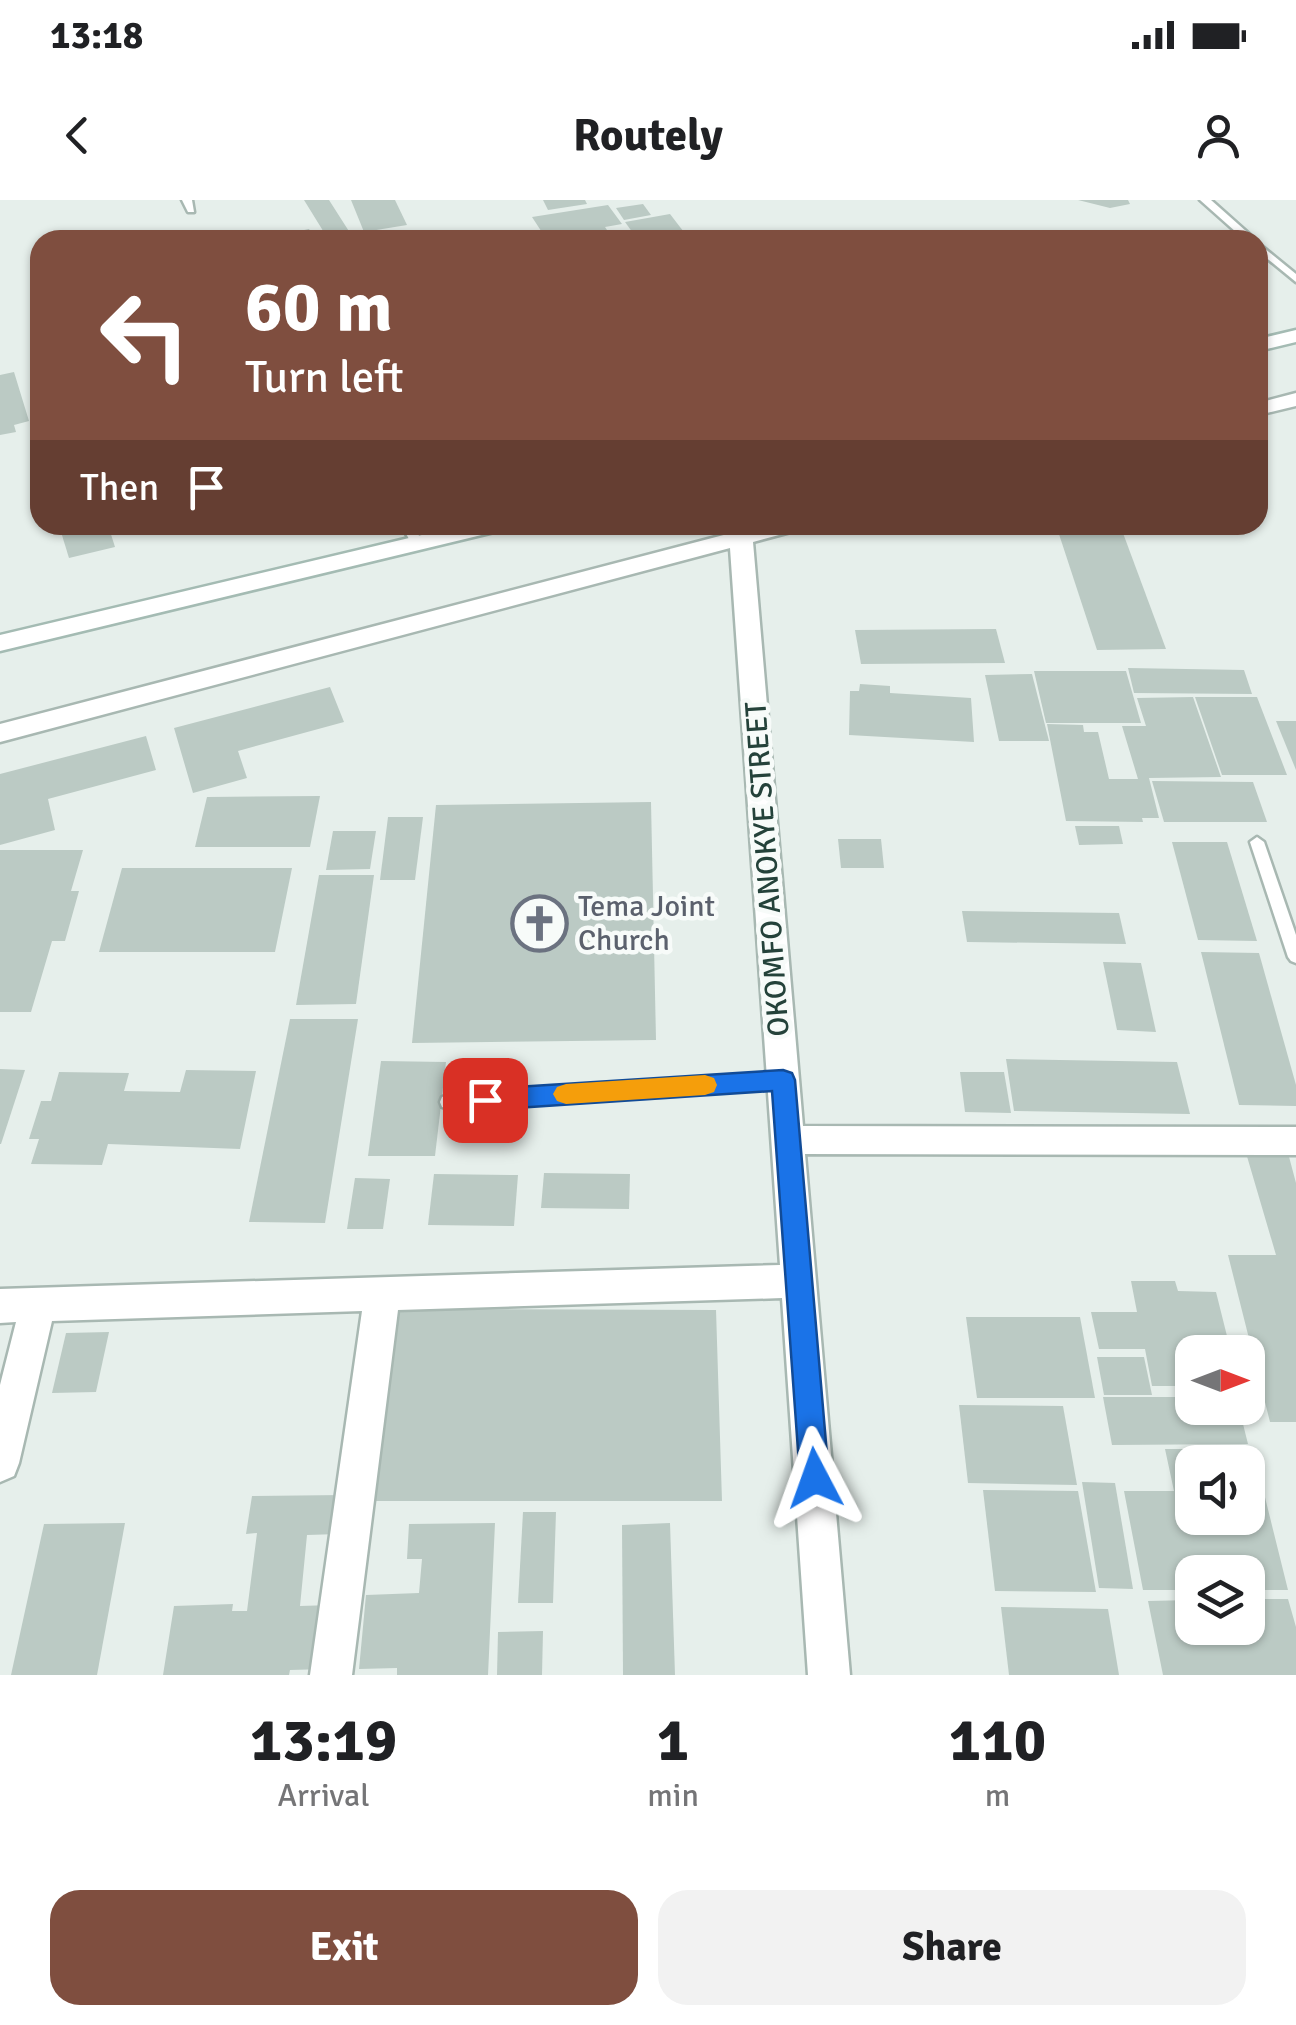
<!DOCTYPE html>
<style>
body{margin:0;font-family:Signika,sans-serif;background:#f2f2f2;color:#202124;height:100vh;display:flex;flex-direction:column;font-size:38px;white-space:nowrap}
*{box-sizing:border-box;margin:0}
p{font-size:32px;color:#757577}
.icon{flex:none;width:55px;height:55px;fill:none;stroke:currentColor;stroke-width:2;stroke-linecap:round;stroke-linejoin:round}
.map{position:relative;height:1475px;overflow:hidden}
.drawer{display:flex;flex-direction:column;background:#fff;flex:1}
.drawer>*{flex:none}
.guide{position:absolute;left:30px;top:30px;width:1238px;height:305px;border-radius:30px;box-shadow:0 2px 8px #0004;background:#7f4e3f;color:#fff;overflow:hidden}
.needle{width:65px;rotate:90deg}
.fabs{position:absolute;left:1175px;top:1135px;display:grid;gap:20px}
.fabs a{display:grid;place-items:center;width:90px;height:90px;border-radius:20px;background:#fff;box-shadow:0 2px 8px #0004;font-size:50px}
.pin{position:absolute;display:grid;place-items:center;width:85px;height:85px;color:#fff;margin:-42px;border-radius:20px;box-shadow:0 5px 15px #0006}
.me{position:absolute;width:110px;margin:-55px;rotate:356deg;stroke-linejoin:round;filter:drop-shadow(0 0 8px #0008)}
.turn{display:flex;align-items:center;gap:35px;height:210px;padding:0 50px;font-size:45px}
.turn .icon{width:130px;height:130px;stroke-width:2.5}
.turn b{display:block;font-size:70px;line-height:85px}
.then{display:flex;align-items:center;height:95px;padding:0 50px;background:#0003;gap:20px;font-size:38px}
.eta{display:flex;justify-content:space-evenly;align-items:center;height:170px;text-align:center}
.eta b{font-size:60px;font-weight:700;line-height:70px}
.primary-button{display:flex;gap:20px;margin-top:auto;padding:20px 50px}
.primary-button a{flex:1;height:115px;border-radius:30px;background:#7f4e3f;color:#fff;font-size:40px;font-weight:700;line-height:115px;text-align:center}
.primary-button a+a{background:#f2f2f2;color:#202124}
.status{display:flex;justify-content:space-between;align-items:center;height:70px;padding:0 50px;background:#fff;direction:ltr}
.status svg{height:28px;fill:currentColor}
header{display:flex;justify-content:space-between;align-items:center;height:130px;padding:0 50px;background:#fff;font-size:45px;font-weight:700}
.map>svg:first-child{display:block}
.building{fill:#bbcac4;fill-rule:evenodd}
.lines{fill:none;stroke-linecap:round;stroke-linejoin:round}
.lane-casing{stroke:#a8b8b2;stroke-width:5}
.street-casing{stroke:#a8b8b2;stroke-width:5}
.secondary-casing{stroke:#a4bbb3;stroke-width:5}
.lane{fill:#fff;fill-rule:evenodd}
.street{fill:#fff;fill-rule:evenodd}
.secondary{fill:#fff;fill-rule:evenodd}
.route{fill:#1a73e8;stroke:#114b97;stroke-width:2.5}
.slow{fill:#f59e0b}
.labels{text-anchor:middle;stroke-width:9;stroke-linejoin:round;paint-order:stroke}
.street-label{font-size:30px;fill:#24423a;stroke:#f7fbf9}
.worship-label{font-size:30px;fill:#5b616d;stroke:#f7fbf9;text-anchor:start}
</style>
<div class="status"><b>13:18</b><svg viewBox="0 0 49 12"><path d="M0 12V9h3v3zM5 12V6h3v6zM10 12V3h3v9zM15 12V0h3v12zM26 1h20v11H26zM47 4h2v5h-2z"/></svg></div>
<header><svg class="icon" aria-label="back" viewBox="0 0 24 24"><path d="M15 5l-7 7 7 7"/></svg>Routely<svg class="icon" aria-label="person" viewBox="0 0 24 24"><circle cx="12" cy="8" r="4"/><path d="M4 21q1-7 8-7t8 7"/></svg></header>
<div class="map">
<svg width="1296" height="1475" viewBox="0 0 1296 1475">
<rect width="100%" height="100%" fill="#e6efeb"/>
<g class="building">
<path d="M 304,0 L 329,0 L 352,36 L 335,40 L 331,33 L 325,34 Z"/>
<path d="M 351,0 L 395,0 L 407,25 L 364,32 Z"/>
<path d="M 543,0 L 585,0 L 587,4 L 548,10 Z"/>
<path d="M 1078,0 L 1128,0 L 1130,4 L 1110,8 Z"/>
<path d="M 643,4 L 651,15 L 624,20 L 616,8 Z"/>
<path d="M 608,5 L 622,24 L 605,27 L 613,39 L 608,40 L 547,40 L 532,17 Z"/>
<path d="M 670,14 L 690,40 L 638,40 L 625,22 Z"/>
<path d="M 309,29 L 315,40 L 289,40 L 285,34 Z"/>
<path d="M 14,172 L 29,221 L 14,225 L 16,232 L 0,235 L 0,175 Z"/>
<path d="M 91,325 L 108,325 L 115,347 L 69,358 L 61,332 Z"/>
<path d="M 1056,325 L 1120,325 L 1166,449 L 1097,450 Z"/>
<path d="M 996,429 L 1005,463 L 861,464 L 855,430 Z"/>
<path d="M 1128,468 L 1244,470 L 1252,494 L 1134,493 Z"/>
<path d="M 1034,471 L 1126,471 L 1141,523 L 1046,523 Z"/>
<path d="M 1032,474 L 1049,541 L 999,541 L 985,475 Z"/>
<path d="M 860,484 L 890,486 L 890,493 L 971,498 L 974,542 L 849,535 L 850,491 L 859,491 Z"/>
<path d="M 330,487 L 344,522 L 238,551 L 247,578 L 193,593 L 174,528 Z"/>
<path d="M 1193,497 L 1221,577 L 1149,578 L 1159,618 L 1142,618 L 1143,622 L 1066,621 L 1047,524 L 1083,525 L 1084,532 L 1098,532 L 1109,579 L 1138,579 L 1122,526 L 1146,526 L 1137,498 Z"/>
<path d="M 1195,497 L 1257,497 L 1287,575 L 1222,575 Z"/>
<path d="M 1276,521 L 1296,521 L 1296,570 Z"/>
<path d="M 146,536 L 156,570 L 48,599 L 55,630 L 0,645 L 0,574 Z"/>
<path d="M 1152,581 L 1253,582 L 1267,622 L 1164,622 Z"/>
<path d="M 320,596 L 310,647 L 195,647 L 207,597 Z"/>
<path d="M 651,602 L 656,840 L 412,843 L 436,605 Z"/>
<path d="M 388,617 L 423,617 L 415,680 L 380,680 Z"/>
<path d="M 1075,626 L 1119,626 L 1123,644 L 1079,645 Z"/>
<path d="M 333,631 L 376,631 L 370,669 L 326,670 Z"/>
<path d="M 838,639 L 881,639 L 884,668 L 841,668 Z"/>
<path d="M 1172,642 L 1227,642 L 1257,741 L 1198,740 Z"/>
<path d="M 0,650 L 83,650 L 71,691 L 79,691 L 65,741 L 52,741 L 31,812 L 0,812 Z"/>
<path d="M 122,668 L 292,668 L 275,752 L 99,752 Z"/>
<path d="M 319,675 L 374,675 L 356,804 L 296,805 Z"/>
<path d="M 962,711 L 1119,713 L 1126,744 L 967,742 Z"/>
<path d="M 1201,752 L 1259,753 L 1296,885 L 1296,906 L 1239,905 Z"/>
<path d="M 1103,762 L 1141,763 L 1156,832 L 1117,830 Z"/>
<path d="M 290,819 L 358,819 L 325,1023 L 249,1022 Z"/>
<path d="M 1006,859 L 1177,862 L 1190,914 L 1014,911 Z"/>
<path d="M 381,861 L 446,862 L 435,956 L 368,956 Z"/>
<path d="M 0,869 L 25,870 L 1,944 L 0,944 Z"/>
<path d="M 186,870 L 256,871 L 240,949 L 108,944 L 102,965 L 31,964 L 39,939 L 29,939 L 41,901 L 51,901 L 59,872 L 129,873 L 124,891 L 180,892 Z"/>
<path d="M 960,872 L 1004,872 L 1011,913 L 965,912 Z"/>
<path d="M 1246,953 L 1288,953 L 1296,983 L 1296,1222 L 1270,1222 L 1228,1055 L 1276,1055 Z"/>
<path d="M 544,973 L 630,974 L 629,1009 L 541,1008 Z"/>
<path d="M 434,974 L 518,975 L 514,1026 L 428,1025 Z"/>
<path d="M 355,978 L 390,979 L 383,1029 L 347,1029 Z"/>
<path d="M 1131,1081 L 1175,1081 L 1178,1091 L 1216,1092 L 1231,1152 L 1192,1152 L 1192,1186 L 1152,1186 L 1145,1149 L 1099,1149 L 1091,1112 L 1137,1112 Z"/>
<path d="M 393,1109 L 716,1110 L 722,1301 L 371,1301 Z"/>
<path d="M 966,1117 L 1080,1117 L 1095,1198 L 977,1198 Z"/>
<path d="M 109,1132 L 96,1192 L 52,1193 L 66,1133 Z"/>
<path d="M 1097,1157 L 1144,1157 L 1152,1195 L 1104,1195 Z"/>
<path d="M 1103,1197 L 1192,1197 L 1192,1208 L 1239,1208 L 1248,1244 L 1112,1245 Z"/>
<path d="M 959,1205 L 1063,1206 L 1077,1285 L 968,1283 Z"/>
<path d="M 1165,1249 L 1253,1249 L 1288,1390 L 1248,1390 L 1248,1372 L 1192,1372 L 1192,1390 L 1143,1390 L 1124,1291 L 1174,1291 ZM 1192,1262 L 1248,1262 L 1248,1318 L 1192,1318 Z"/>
<path d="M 1082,1282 L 1115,1283 L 1133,1389 L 1099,1388 Z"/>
<path d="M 983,1290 L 1078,1291 L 1096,1392 L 995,1391 Z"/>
<path d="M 343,1295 L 339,1334 L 307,1335 L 300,1406 L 332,1405 L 326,1469 L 290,1470 L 289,1475 L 163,1475 L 174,1406 L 233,1404 L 232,1411 L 247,1411 L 257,1333 L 246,1334 L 252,1296 Z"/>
<path d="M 523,1312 L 556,1312 L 553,1403 L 518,1403 Z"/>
<path d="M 125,1323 L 97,1475 L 11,1475 L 44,1324 Z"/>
<path d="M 495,1323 L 488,1475 L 397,1475 L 397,1468 L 359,1469 L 366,1395 L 419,1393 L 422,1359 L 407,1359 L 409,1324 Z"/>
<path d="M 670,1323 L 675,1475 L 623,1475 L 622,1325 Z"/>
<path d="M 1248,1399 L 1288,1399 L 1296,1427 L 1296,1475 L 1163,1475 L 1148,1401 L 1192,1400 L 1192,1428 L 1248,1428 Z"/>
<path d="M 1001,1407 L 1108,1409 L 1119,1475 L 1009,1475 Z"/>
<path d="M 543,1431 L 542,1475 L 497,1475 L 498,1432 Z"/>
</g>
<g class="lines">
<defs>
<g id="lane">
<path d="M 182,0 L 192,0 L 194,12 L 188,12 Z"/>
<path d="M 1200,0 L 1211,0 L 1256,40 L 1245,40 Z"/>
<path d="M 1258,43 L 1296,74 L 1296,82 L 1258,51 Z"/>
<path d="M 401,325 L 413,325 L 423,343 L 421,346 L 413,346 Z"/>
<path d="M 1257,637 L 1264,642 L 1296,735 L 1296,763 L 1291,761 L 1288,757 L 1250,642 Z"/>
<path d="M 783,873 L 789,875 L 791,880 L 789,885 L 783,887 L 448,909 L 442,907 L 440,902 L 442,897 L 448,895 Z"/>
</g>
<g id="street">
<path d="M 1296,193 L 1296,206 L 1258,215 L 1258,203 Z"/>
<path d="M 762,325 L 802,325 L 798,330 L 753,342 L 803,926 L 1296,927 L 1296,955 L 805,954 L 850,1475 L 808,1475 L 782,1098 L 398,1110 L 352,1475 L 310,1475 L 362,1111 L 52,1121 L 19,1263 L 14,1276 L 0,1282 L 0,1185 L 16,1122 L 0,1123 L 0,1089 L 780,1065 L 730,348 L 0,542 L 0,524 Z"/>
</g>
<g id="secondary">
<path d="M 1296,130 L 1296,142 L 1258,151 L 1258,139 Z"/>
<path d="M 464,325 L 506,325 L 494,332 L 0,451 L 0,435 Z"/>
</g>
</defs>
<use href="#lane" class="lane-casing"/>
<use href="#street" class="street-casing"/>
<use href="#secondary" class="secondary-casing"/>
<use href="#lane" class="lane"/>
<use href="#street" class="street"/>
<use href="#secondary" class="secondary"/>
</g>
<path class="route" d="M 783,870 L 792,873 L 795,880 L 829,1278 L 825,1289 L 815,1293 L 804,1289 L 800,1278 L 772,891 L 485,910 L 476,907 L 473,900 L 476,892 L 485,889 Z"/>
<path class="slow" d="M 705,875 L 714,878 L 717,885 L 714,892 L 705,895 L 566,904 L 557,901 L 553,894 L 557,887 L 566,884 Z"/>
<defs>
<symbol id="church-ring" viewBox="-11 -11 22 22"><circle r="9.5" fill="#f7fbf9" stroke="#6b7280" stroke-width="1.5"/><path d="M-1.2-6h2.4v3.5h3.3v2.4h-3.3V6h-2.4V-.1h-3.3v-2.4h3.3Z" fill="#6b7280"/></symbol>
</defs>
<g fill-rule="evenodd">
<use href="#church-ring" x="508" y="692" width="63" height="63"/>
</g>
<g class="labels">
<g class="street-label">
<text transform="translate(767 669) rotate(-94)" y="10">OKOMFO ANOKYE STREET</text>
</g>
<g class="worship-label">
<text x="578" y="716">Tema Joint<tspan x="578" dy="34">Church</tspan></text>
</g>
</g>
</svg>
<div class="fabs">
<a><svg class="needle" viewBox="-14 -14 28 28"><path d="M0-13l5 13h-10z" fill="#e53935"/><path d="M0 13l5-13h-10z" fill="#757577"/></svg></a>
<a><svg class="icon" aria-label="sound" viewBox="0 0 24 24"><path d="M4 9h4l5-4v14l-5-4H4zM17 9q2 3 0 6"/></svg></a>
<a><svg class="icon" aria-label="layers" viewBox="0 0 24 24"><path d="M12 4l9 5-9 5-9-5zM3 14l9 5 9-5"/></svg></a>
</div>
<div class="pin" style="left:485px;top:900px;background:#d93025"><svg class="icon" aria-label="arrive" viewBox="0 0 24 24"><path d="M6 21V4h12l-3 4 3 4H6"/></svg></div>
<svg class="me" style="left:815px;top:1278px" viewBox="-20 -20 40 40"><path d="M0-17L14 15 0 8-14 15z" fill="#1a73e8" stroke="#fff" stroke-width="4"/></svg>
<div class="guide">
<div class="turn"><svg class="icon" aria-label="left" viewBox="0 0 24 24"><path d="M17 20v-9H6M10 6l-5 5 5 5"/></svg><div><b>60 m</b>Turn left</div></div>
<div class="then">Then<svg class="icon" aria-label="arrive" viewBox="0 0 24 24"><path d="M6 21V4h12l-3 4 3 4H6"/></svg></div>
</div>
</div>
<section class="drawer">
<div class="eta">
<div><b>13:19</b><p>Arrival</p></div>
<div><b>1</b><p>min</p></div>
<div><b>110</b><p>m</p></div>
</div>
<div class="primary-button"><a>Exit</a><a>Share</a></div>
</section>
